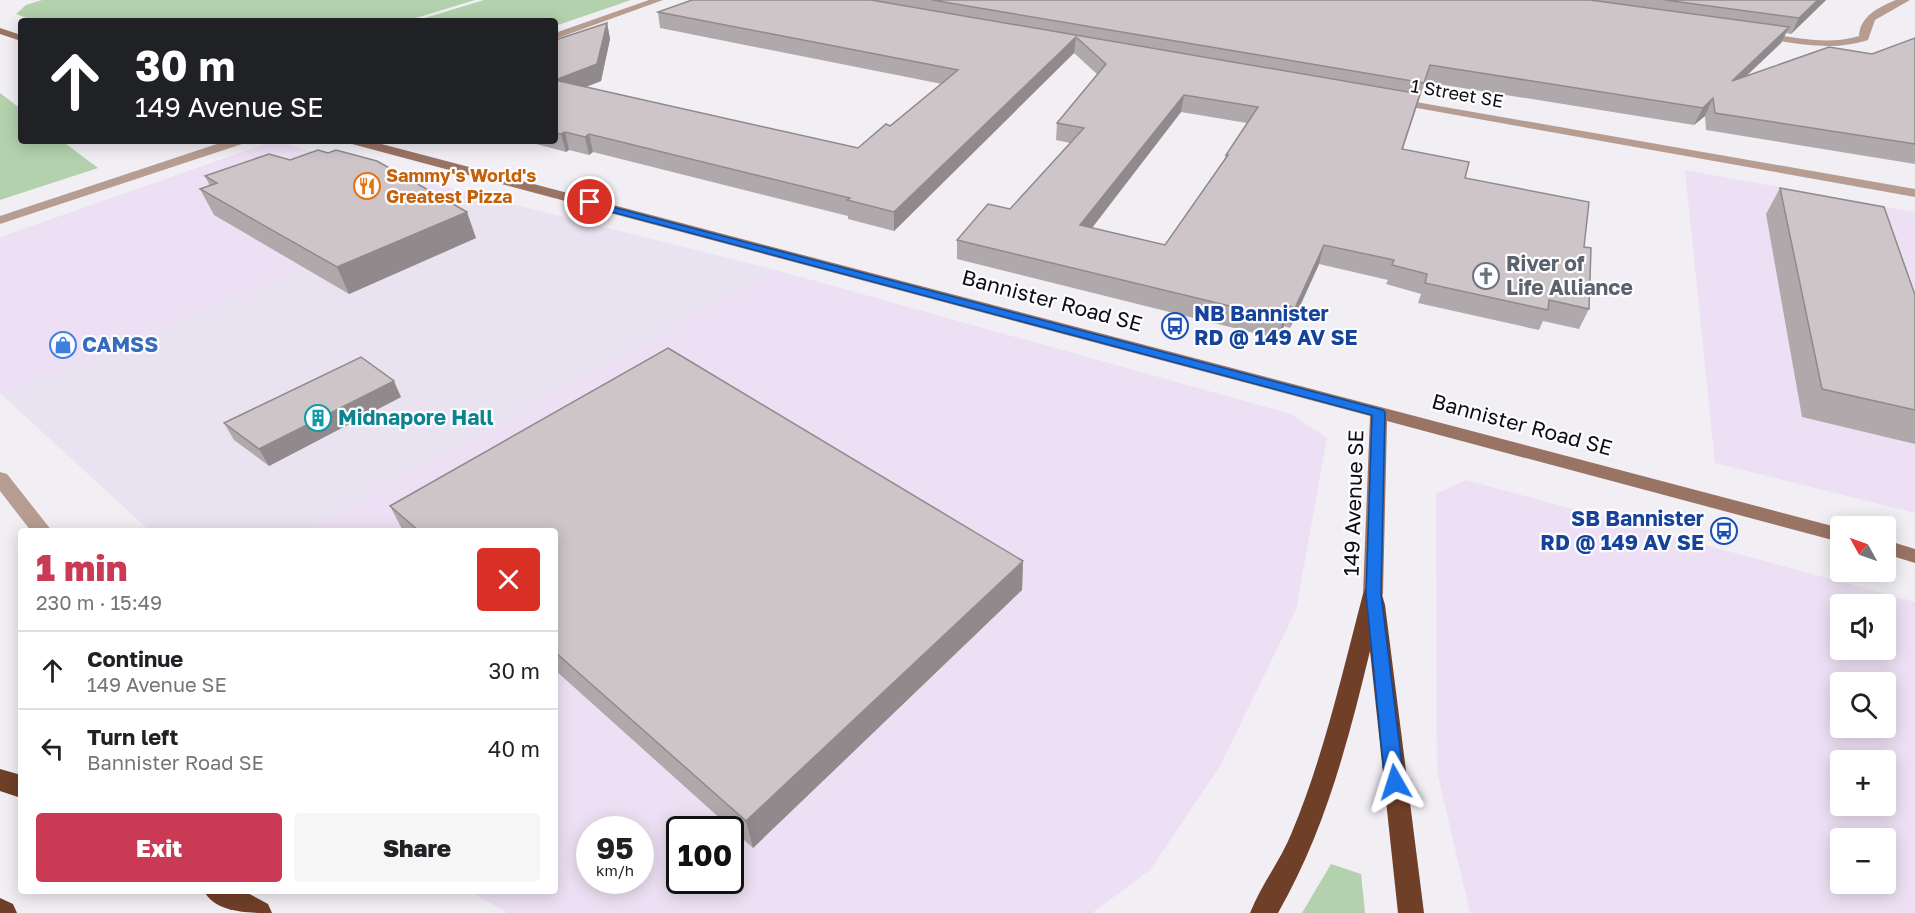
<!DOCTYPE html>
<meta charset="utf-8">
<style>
body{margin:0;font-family:"Golos Text",sans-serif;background:#f6f6f6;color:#202124;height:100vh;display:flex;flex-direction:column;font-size:22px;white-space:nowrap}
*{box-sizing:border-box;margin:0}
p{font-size:20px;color:#757577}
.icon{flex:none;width:33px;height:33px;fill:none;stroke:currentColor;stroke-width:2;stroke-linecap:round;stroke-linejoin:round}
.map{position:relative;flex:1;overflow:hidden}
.sheet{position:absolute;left:18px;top:528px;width:540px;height:366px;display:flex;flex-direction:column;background:#fff;border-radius:6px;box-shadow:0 3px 15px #0003}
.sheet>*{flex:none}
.hud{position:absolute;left:18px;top:18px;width:540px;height:126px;border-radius:6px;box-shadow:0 3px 15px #0003;background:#202124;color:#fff;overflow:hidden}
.needle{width:39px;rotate:310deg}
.fabs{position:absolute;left:1830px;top:516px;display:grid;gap:12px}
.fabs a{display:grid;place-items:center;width:66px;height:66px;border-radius:6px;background:#fff;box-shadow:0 3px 15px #0003;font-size:30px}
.speed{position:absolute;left:576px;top:816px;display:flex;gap:12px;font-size:30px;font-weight:700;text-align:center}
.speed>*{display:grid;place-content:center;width:78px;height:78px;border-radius:50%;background:#fff;box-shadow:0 3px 15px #0003;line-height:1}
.speed small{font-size:15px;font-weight:400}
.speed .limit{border:3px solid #111;border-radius:9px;background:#fff;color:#111}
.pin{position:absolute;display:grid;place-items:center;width:51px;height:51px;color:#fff;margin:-26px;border:3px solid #fff;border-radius:50%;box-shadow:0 2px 6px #0007}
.me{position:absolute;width:66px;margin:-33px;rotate:354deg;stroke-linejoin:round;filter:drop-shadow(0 0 4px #0008)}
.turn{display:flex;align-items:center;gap:21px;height:126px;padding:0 18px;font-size:27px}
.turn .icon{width:78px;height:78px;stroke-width:2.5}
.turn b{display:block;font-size:42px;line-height:51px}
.round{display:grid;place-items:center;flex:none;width:63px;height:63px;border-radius:6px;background:#f6f6f6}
.head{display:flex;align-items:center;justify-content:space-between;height:102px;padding:0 18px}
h1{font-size:36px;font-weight:800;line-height:45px;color:#ca3a54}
.cta{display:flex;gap:12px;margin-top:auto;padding:12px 18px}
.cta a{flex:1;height:69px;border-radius:6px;background:#ca3a54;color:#fff;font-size:24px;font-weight:800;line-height:69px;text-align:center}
.cta a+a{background:#f6f6f6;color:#202124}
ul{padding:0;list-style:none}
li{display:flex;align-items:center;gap:18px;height:78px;padding:0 18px;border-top:2px solid #e0e0e0}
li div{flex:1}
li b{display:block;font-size:22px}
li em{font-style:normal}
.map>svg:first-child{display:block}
.commercial{fill:#ede0f4;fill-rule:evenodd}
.built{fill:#e9e2f0}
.green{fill:#b3d1ad}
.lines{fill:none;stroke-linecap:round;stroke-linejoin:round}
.street{fill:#b69c91;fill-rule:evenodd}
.secondary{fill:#997464;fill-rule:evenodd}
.highway{fill:#703f28;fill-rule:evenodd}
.wall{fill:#b0a9ac;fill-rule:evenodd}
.shaded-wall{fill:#908a8c}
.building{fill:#cdc5c8;stroke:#908a8c;stroke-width:1.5;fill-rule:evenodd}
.route{fill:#1a73e8;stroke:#114b97;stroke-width:1.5}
.labels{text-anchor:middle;stroke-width:4.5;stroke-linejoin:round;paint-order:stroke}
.far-street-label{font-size:18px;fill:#0e0c0f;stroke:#fdfcff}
.far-food-label{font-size:18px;font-weight:bold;fill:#c56008;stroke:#fdfcff;text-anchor:start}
.worship-label{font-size:21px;font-weight:bold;fill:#5b616d;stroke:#fdfcff;text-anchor:start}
.street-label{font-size:21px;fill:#0e0c0f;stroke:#fdfcff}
.transit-label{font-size:21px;font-weight:bold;fill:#164399;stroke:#fdfcff;text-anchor:start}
.shop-label{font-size:21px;font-weight:bold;fill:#366cbe;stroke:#fdfcff;text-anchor:start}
.culture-label{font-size:21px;font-weight:bold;fill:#0d838f;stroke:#fdfcff;text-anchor:start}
</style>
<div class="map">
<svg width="1915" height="913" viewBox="0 0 1915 913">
<rect width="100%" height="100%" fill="#f1eef4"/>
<g class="commercial">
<path d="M 274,141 L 476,195 L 2,395 L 0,392 L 0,237 Z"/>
<path d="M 1685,170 L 1915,212 L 1915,513 L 1715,463 Z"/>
<path d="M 776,270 L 1291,414 L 1327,438 L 1296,610 L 1220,766 L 1150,870 L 1092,913 L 508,913 L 469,891 L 555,891 L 555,531 L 305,531 ZM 590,830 L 640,830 L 640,880 L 590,880 ZM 680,830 L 730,830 L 730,880 L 680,880 Z"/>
<path d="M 1466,480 L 1915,602 L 1915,913 L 1470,913 L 1437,771 L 1436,494 ZM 1840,604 L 1886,604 L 1886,650 L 1840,650 ZM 1840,682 L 1886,682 L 1886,728 L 1840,728 ZM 1840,760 L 1886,760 L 1886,806 L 1840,806 ZM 1840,838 L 1886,838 L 1886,884 L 1840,884 Z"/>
</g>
<path class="built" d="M 476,195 L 776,270 L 305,531 L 150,531 L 2,395 Z"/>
<g class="green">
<path d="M 42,0 L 475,0 L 406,21 L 35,21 L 16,14 L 26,5 Z"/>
<path d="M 484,0 L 631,0 L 555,26 L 555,21 L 415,21 Z"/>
<path d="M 0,93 L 21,109 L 21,141 L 62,141 L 98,168 L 0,200 Z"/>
<path d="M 1331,864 L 1361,874 L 1365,913 L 1302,913 Z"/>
</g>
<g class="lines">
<g class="street">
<path d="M 649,0 L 663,0 L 555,39 L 555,33 Z"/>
<path d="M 1896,0 L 1910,0 L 1875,20 L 1868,40 C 1831,52 1797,43 1760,38 L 1755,35 L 1760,32 C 1793,37 1827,46 1859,36 C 1860,16 1879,7 1896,0 Z"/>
<path d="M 1393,98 L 1915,189 L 1915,197 L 1389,103 L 1387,101 Z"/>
<path d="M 226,141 L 244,141 L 242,144 L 0,224 L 0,216 Z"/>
<path d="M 0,472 L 7,474 L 52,531 L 31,531 L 0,491 Z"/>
</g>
<g class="secondary">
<path d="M 0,28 L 21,35 L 21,41 L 0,34 Z"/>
<path d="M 350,141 L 370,141 L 1840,528 L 1840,542 L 1387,421 L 1383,594 L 1380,600 L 1373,602 L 1366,600 L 1363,594 L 1370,416 L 352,144 Z"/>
<path d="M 1886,540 L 1915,549 L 1915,563 L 1886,554 Z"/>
</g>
<g class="highway">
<path d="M 1373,586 L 1380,588 L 1385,605 L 1424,913 L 1398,913 L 1370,651 C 1348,742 1325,831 1278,913 L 1250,913 C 1261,885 1281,860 1292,832 C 1324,755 1342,674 1363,594 L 1366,588 Z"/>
<path d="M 0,769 L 21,775 L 21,798 L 0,791 Z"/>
<path d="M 204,891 L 244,891 L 268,904 L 272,913 C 249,913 215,913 204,891 Z"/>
<path d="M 0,898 L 13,904 L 17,913 L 0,913 Z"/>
</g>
</g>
<g class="wall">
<path d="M 692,0 L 1826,0 L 1791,34 L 1786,33 L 1781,43 L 1746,76 L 1872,54 L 1915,38 L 1915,164 L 1706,130 L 1705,116 L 1694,125 L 1425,82 L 1403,149 L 1465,178 L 1584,247 L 1589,309 L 1579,329 L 1543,321 L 1539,330 L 1418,303 L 1421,294 L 1386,284 L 1388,280 L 1319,264 L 1290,328 L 1284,326 L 1278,339 L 957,259 L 957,240 L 1010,209 L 1070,143 L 1056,140 L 1057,123 L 1098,75 L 1074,53 L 894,231 L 848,219 L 848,216 L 593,152 L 589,155 L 569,150 L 566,152 L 525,141 L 555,141 L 555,40 L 607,23 L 610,39 L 601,81 L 586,87 L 858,148 L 890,126 L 942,84 L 660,28 L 658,12 ZM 1181,112 L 1247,123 L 1226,155 L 1224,160 L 1165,245 L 1091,228 Z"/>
<path d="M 290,160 L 476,238 L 349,294 L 214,215 L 200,189 L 210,186 L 205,176 Z"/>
<path d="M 1780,188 L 1915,295 L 1915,444 L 1802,417 L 1766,214 Z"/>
<path d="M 401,397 L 269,466 L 234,440 L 224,423 Z"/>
<path d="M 390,506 L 1023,561 L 1022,590 L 753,848 L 555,670 L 555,531 L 403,531 Z"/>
</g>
<g class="shaded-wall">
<path d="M 1818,0 L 1826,0 L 1791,34 L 1799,18 Z"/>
<path d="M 607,23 L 610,39 L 601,81 L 560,97 L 555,80 Z"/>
<path d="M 1789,27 L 1781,43 L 1723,98 L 1732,81 Z"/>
<path d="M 1076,37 L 1074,53 L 894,231 L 894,212 Z"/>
<path d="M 1184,95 L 1181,112 L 1079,245 L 1080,225 Z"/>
<path d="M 1713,98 L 1705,116 L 1694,125 L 1703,108 Z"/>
<path d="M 565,132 L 569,150 L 566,152 L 561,134 Z"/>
<path d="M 589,134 L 593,152 L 589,155 L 585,137 Z"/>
<path d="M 467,212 L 476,238 L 349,294 L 337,267 Z"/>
<path d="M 1324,245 L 1319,264 L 1290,328 L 1295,308 Z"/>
<path d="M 1289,306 L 1284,326 L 1278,339 L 1283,319 Z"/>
<path d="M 394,381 L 401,397 L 269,466 L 259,449 Z"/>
<path d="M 1023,561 L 1022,590 L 753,848 L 746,821 Z"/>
</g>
<g class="building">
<path d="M 692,0 L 871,0 L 1420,94 L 1402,149 L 1469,162 L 1465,178 L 1589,202 L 1584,247 L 1591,248 L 1589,309 L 1549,300 L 1548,310 L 1425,283 L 1427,274 L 1392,265 L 1394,260 L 1324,245 L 1295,308 L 1289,306 L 1283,319 L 957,240 L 988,204 L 1010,209 L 1084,128 L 1057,123 L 1106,64 L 1076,37 L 894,212 L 847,200 L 850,198 L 589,134 L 585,137 L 565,132 L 561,134 L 555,133 L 555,40 L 607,23 L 597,64 L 555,80 L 858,148 L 886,124 L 890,126 L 958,70 L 658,12 ZM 1184,95 L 1258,107 L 1226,155 L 1228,155 L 1165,245 L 1080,225 Z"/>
<path d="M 932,0 L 1590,0 L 1789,27 L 1732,81 L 1829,47 L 1872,54 L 1915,38 L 1915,144 L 1715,113 L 1713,98 L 1703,108 L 1430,65 L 1424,83 Z"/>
<path d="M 1665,0 L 1818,0 L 1799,18 Z"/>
<path d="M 318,150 L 328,153 L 336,150 L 377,161 L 467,212 L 337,267 L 200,189 L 217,183 L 205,176 L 269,154 L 290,160 Z"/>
<path d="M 1780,188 L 1884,207 L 1915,295 L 1915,410 L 1822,389 Z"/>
<path d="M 668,348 L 1023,561 L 746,821 L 555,652 L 555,531 L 419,531 L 390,506 Z"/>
<path d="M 361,357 L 394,381 L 259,449 L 224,423 Z"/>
</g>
<path class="route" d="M 586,200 L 1383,410 L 1385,412 L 1381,594 L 1404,782 L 1401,788 L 1395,791 L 1388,788 L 1385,782 L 1366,594 L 1372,415 L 586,205 Z"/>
<defs>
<symbol id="restaurant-ring" viewBox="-11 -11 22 22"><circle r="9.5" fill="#fdfcff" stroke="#e8710a" stroke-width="1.5"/><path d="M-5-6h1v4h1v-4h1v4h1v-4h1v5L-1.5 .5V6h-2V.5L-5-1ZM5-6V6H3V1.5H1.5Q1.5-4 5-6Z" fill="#e8710a"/></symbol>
<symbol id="church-ring" viewBox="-11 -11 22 22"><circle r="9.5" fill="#fdfcff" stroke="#6b7280" stroke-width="1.5"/><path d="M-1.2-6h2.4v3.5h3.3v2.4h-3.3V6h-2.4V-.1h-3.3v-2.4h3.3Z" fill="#6b7280"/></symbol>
<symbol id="bus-ring" viewBox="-11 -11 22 22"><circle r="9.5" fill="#fdfcff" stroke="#1a4fb4" stroke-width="1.5"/><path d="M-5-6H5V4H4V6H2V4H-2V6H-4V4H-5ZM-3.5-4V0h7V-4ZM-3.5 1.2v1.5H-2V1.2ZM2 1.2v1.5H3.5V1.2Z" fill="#1a4fb4"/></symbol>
<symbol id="shop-ring" viewBox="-11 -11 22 22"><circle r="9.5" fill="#fdfcff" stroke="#3f7fe0" stroke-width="1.5"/><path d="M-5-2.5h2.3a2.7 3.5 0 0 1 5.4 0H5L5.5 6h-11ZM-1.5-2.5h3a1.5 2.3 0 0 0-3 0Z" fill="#3f7fe0"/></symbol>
<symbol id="building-ring" viewBox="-11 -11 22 22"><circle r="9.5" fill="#fdfcff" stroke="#0f9aa8" stroke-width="1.5"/><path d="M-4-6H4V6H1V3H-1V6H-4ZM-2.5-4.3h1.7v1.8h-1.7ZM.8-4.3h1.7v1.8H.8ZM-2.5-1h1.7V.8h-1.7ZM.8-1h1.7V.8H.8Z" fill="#0f9aa8"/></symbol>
</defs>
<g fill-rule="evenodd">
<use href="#restaurant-ring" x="352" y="171" width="30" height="30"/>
<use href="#church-ring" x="1471" y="261" width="30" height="30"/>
<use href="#bus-ring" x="1160" y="311" width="30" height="30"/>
<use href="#shop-ring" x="48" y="330" width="30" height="30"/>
<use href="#building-ring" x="303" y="403" width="30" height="30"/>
<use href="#bus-ring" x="1709" y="516" width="30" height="30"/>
</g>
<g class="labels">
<g class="far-street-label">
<text transform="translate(1457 94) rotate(10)" y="6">1 Street SE</text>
</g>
<g class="far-food-label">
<text x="386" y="182">Sammy's World's<tspan x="386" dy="21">Greatest Pizza</tspan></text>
</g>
<g class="worship-label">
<text x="1506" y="271">River of<tspan x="1506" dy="24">Life Alliance</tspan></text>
</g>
<g class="street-label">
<text transform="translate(1052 301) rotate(15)" y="7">Bannister Road SE</text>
<text transform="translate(1522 425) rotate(15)" y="7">Bannister Road SE</text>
<text transform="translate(1354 503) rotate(-88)" y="7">149 Avenue SE</text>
</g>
<g class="transit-label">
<text x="1194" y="321">NB Bannister<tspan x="1194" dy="24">RD @ 149 AV SE</tspan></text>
<text x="1704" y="526" text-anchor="end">SB Bannister<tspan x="1704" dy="24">RD @ 149 AV SE</tspan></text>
</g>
<g class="shop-label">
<text x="82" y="352">CAMSS</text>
</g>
<g class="culture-label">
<text x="338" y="425">Midnapore Hall</text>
</g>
</g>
</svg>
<div class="fabs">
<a><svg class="needle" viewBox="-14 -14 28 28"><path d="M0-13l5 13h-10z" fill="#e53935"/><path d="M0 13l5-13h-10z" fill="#757577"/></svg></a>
<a><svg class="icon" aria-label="sound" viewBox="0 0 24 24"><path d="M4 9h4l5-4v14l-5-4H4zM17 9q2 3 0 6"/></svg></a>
<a><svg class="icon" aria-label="search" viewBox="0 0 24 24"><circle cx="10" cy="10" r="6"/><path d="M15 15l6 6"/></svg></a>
<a>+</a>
<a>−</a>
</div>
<div class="speed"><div>95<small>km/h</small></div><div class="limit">100</div></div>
<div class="pin" style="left:590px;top:202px;background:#d93025"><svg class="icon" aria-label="arrive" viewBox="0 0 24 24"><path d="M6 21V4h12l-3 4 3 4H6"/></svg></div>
<svg class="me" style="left:1395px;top:782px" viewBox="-20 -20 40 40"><path d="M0-17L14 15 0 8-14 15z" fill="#1a73e8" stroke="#fff" stroke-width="4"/></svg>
<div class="hud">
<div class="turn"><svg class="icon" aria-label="ahead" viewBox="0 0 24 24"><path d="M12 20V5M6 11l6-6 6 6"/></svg><div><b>30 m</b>149 Avenue SE</div></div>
</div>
<section class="sheet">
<div class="head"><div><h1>1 min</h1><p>230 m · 15:49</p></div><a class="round" style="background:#d93025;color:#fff"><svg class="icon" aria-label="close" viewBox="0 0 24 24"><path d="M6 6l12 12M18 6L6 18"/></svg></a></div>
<ul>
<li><svg class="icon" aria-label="ahead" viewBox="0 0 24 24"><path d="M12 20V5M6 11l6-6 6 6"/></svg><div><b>Continue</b><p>149 Avenue SE</p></div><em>30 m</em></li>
<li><svg class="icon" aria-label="left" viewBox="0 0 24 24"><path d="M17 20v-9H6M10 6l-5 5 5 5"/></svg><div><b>Turn left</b><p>Bannister Road SE</p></div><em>40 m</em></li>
</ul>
<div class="cta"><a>Exit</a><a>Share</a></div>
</section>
</div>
